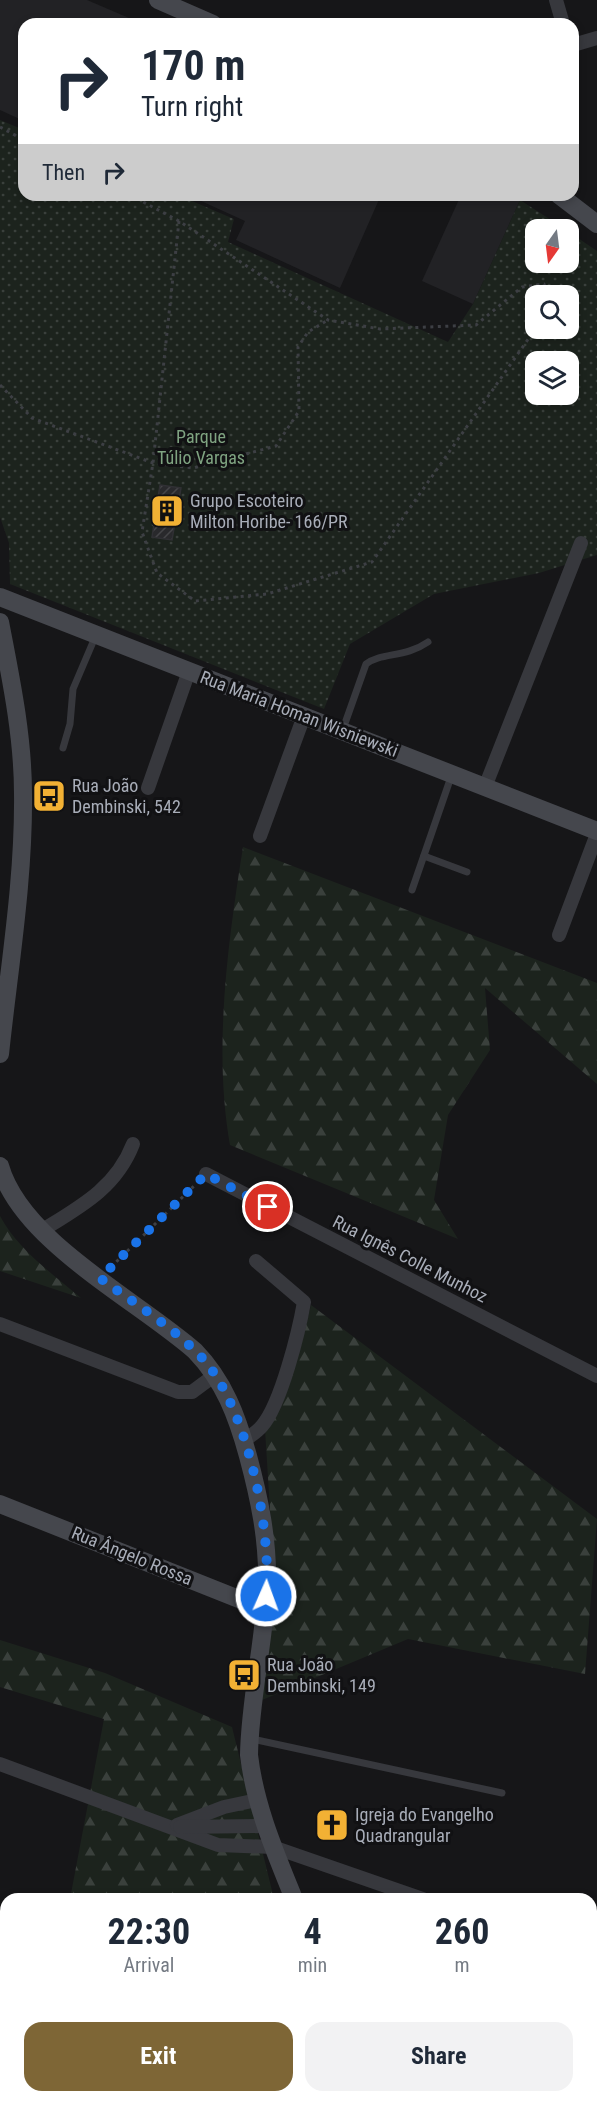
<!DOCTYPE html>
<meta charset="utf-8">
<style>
body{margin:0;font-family:"Roboto Condensed",sans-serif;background:#f2f2f3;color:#1f2937;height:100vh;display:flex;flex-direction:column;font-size:22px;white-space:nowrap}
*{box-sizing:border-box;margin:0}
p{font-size:20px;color:#747a83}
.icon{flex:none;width:33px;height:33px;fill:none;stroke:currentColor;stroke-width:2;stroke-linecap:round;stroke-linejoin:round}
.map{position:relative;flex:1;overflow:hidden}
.drawer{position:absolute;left:0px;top:1893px;width:597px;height:210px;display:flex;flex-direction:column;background:#fff;border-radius:18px 18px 0 0;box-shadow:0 3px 9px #0003}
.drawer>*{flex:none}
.banner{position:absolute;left:18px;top:18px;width:561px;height:183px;border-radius:18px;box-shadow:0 3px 9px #0003;background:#fff;color:#1f2937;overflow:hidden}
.needle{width:39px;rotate:194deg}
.fabs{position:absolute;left:525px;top:219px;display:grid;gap:12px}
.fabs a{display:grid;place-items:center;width:54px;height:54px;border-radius:12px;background:#fff;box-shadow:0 3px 9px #0003;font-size:30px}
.pin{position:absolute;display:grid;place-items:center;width:51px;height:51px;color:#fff;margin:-26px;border:3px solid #fff;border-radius:50%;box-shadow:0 2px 6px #0007}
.me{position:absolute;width:66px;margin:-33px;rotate:2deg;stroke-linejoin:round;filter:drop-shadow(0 0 4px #0008)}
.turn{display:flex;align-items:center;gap:21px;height:126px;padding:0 24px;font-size:27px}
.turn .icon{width:78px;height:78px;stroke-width:2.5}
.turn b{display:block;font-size:42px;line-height:51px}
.then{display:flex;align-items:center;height:57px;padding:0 24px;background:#0003;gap:12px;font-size:22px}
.eta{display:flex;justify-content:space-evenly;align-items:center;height:102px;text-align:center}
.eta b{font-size:36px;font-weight:700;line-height:42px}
.action{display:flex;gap:12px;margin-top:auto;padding:12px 24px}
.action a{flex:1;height:69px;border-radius:18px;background:#7e6636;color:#fff;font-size:24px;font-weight:700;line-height:69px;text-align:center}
.action a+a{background:#f2f2f3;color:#1f2937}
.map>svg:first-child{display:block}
.built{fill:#222225}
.forest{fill:url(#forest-firs)}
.park{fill:url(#park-dots);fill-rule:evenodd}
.building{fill:url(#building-hatch);stroke:#303034;stroke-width:1.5}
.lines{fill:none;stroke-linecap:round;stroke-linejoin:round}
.path{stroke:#3d3f44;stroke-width:3;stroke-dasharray:3 4.5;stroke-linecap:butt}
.lane{stroke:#37383d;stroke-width:7}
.street{stroke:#37383d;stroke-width:14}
.secondary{stroke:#45474d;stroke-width:18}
.route{stroke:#1a73e8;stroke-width:10;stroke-dasharray:0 18}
.labels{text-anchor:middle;stroke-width:6;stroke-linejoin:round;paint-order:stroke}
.park-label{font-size:18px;fill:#7fa381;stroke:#111113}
.poi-label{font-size:18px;fill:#a8adb8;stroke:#111113;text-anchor:start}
.street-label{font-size:18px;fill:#a8adb8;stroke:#111113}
</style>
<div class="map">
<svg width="597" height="2103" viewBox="0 0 597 2103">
<defs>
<pattern id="forest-firs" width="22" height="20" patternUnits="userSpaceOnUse" patternTransform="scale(1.5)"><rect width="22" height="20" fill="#1c231d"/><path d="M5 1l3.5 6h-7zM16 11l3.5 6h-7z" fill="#3a403c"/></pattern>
<pattern id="park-dots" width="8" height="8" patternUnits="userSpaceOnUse" patternTransform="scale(1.5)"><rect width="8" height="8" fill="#1c231d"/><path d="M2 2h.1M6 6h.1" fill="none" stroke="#3a403c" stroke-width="1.8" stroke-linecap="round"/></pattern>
<pattern id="building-hatch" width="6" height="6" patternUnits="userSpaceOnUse" patternTransform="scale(1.5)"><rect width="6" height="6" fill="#29292c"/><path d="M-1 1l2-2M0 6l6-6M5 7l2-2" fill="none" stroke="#454548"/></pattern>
</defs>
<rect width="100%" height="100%" fill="#161618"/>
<g class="built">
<path d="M 0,0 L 87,0 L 143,24 L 24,24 L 24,121 L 0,110 Z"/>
<path d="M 188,195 L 381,195 L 340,288 L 236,240 L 245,221 Z"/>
<path d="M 461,195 L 509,195 L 520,200 L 473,304 L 422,281 Z"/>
</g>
<g class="forest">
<path d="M 243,847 L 597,983 L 597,1084 L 485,988 L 490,1050 L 448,1115 L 434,1200 L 458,1239 L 230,1145 C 213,1049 228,942 243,847 Z"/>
<path d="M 0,1216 C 18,1250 53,1274 81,1298 L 0,1271 Z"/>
<path d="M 311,1305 L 597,1519 L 585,1674 L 408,1639 L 262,1700 L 273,1558 L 265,1429 L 301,1345 Z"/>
<path d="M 0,1640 L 105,1673 L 232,1727 L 274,1899 L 70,1899 L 104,1719 L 0,1687 Z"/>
<path d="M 240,2097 L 350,2097 L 352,2103 L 250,2103 Z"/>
</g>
<path class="park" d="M 0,120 L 24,130 L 24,195 L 178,195 L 234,219 L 228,242 L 448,342 L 473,304 L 520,200 L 565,229 L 536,230 L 536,262 L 568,262 L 569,232 L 597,251 L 597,555 L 539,573 L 434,594 L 350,644 L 324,709 L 10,584 L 9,543 L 0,517 ZM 536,296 L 568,296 L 568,328 L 536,328 ZM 536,362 L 568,362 L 568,394 L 536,394 Z"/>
<path class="building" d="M 160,485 L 181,488 L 172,540 L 152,537 Z"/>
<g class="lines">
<g class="path">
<path d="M 0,127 L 24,140"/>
<path d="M 130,195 L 179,221 L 328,320 L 380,329 L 476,325 L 522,287 L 544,284 L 548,296"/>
<path d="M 179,221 L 153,463 L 142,532 L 157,573 L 195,601 L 267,594 L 372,562 L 536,328"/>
<path d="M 0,385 L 32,418 L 153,463 L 193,468 L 276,446 L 299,411 L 298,347 L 308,332 L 328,320"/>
<path d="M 111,1267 L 196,1184"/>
</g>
<g class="lane">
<path d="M 573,114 L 574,118"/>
<path d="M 343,729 L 366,664 C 382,652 405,658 428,642"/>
<path d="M 63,748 L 70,724 L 73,689 L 96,635"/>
<path d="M 424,856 L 467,872"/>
<path d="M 412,890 L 452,774"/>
<path d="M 252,1739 L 502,1793"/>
<path d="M 461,2097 L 463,2103"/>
</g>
<g class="street">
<path d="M 556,0 L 563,24"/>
<path d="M 573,45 L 597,38"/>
<path d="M 485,787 L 581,543"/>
<path d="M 148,788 L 189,671"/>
<path d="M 260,836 L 304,716"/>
<path d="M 559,935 L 597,834"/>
<path d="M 206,1174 L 597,1376"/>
<path d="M 41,1231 C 80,1207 116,1188 133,1144"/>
<path d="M 0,1324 L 178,1392 L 192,1392 L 215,1375"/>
<path d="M 244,1441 C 250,1436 257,1432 262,1426 C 281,1404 299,1331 304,1302 L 256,1261"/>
<path d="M 0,1764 L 218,1845 L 273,1847 L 423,1899"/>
<path d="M 177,1825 L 224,1807 L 257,1800"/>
<path d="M 180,1827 L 265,1826"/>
<path d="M 591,1955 L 597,1956"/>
</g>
<g class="secondary">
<path d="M 158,0 L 213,24"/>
<path d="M 559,195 L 597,224"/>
<path d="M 0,597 L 597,831"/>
<path d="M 0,622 C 11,679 23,736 23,794 C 24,881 9,968 0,1054"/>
<path d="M 0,1166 C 21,1241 137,1300 195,1351 C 224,1381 237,1416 248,1456 C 259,1497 268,1539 267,1582 C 265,1640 250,1697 249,1755 C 255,1806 275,1852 294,1899"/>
<path d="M 0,1504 L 264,1609"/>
<path d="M 591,2092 L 597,2092"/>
<path d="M 375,2097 L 378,2103"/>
<path d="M 542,2103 L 565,2097"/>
</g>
</g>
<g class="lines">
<path class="route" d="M 266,1596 C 272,1531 248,1410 204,1360 C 175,1328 135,1304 100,1278 L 206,1174 L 268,1207"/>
</g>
<defs>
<symbol id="building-square" viewBox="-11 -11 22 22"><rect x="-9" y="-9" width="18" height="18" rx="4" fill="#f2b134" stroke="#111113"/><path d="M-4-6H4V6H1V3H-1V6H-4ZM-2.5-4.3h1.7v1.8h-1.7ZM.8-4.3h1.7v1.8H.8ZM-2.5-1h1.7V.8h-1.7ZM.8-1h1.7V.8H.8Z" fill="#111"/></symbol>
<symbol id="bus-square" viewBox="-11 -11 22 22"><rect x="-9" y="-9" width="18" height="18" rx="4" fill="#f2b134" stroke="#111113"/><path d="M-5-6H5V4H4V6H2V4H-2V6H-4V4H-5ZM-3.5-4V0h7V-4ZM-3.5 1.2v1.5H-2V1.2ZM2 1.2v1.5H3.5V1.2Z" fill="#111"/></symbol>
<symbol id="church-square" viewBox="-11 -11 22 22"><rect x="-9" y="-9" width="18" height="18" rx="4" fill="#f2b134" stroke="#111113"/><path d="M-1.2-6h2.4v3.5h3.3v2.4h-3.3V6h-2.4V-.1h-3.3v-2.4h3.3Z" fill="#111"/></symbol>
</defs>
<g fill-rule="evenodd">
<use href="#building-square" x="148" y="492" width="38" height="38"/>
<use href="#bus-square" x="30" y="777" width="38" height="38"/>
<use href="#bus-square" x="225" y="1656" width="38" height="38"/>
<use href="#church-square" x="313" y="1806" width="38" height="38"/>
</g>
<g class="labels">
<g class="park-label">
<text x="201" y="443">Parque<tspan x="201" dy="21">Túlio Vargas</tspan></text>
</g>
<g class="poi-label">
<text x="190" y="507">Grupo Escoteiro<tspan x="190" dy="21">Milton Horibe- 166/PR</tspan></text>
<text x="72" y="792">Rua João<tspan x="72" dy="21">Dembinski, 542</tspan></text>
<text x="267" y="1671">Rua João<tspan x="267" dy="21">Dembinski, 149</tspan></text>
<text x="355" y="1821">Igreja do Evangelho<tspan x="355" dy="21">Quadrangular</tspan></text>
</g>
<g class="street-label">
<text transform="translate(299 714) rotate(21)" y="6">Rua Maria Homan Wisniewski</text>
<text transform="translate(410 1259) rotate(27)" y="6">Rua Ignês Colle Munhoz</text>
<text transform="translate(132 1556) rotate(22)" y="6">Rua Ângelo Rossa</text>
</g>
</g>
</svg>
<div class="fabs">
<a><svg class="needle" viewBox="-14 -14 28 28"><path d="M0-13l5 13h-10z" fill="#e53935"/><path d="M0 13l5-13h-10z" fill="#747a83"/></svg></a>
<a><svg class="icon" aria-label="search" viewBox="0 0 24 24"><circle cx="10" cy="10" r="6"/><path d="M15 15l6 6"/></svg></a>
<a><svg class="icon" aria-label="layers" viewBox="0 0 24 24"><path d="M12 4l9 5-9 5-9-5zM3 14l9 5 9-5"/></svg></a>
</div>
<div class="pin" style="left:268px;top:1207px;background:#d93025"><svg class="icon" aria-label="arrive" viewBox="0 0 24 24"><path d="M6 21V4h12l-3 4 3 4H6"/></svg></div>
<svg class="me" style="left:266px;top:1596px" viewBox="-20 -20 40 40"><circle r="17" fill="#1a73e8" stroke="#fff" stroke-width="3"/><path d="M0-11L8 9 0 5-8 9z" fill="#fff"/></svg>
<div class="banner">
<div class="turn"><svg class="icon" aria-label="right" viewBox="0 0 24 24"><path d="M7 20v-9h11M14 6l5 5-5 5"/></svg><div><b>170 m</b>Turn right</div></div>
<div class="then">Then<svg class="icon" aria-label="right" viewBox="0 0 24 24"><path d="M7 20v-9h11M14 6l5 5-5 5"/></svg></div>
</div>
<section class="drawer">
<div class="eta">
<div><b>22:30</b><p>Arrival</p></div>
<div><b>4</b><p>min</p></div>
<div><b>260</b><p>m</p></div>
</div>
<div class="action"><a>Exit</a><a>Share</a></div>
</section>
</div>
